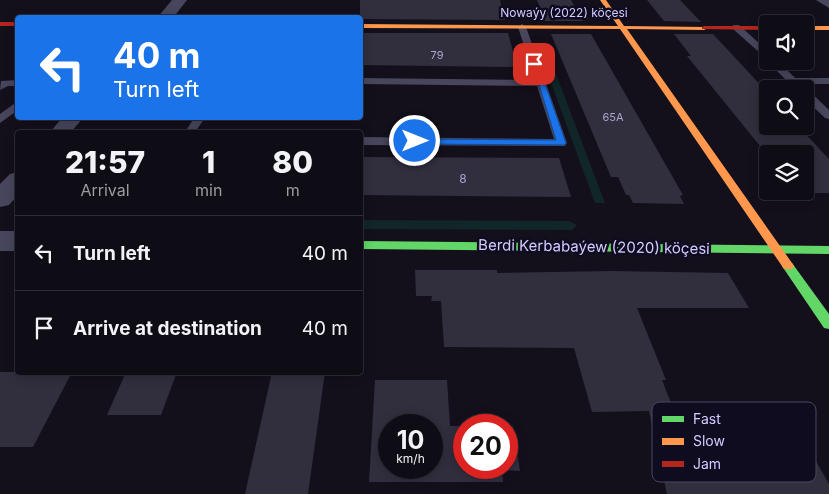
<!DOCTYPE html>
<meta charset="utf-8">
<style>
body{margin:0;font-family:Inter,sans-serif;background:#17151e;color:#f1f3f6;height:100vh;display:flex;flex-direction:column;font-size:19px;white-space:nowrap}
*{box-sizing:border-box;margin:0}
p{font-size:16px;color:#9b9ba0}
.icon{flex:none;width:28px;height:28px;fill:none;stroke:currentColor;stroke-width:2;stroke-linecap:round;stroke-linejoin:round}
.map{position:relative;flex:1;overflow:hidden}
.panel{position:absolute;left:15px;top:130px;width:348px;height:245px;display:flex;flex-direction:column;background:#0e0c15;border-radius:5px;box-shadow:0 2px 12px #0003,0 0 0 1px #2e2c34}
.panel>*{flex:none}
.guide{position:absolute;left:15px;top:15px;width:348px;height:105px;border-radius:5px;box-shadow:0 2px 12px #0003,0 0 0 1px #2e2c34;background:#1a73e8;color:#fff;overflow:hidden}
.buttons{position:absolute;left:759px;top:15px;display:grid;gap:10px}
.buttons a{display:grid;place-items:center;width:55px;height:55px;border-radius:5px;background:#0e0c15;box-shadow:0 2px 12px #0003,0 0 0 1px #2e2c34;font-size:25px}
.speed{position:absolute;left:378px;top:414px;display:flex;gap:10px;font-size:25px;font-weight:700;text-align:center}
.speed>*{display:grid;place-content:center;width:65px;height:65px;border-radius:50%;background:#0e0c15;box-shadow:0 2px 12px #0003,0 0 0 1px #2e2c34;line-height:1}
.speed small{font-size:12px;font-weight:400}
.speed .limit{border:8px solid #d22;background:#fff;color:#111}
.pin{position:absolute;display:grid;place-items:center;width:42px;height:42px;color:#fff;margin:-21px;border-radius:10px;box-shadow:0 2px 8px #0006}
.me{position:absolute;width:55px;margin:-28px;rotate:90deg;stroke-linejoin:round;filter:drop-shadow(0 0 4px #0008)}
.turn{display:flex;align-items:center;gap:18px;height:105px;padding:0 15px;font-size:22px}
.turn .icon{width:65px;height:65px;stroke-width:2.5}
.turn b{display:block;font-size:35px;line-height:42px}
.eta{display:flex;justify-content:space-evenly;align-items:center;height:85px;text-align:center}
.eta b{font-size:30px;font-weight:800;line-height:35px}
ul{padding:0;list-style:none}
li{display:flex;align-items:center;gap:15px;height:75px;padding:0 15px;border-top:1px solid #2e2c34}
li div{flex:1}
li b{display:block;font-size:19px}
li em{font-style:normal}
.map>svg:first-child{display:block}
.green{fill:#102627}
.building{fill:#312e3e;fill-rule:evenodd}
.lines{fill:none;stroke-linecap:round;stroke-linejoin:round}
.lane{fill:#47465d;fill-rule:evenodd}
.street{fill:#47465d;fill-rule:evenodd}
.fast{fill:#63d668;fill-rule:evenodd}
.slow{fill:#ff974d;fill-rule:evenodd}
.jam{fill:#b3261e;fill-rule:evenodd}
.route{fill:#1a73e8;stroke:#114b97}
.labels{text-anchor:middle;stroke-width:5;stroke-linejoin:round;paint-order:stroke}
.far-number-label{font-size:11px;fill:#aaa4cf}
.far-street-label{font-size:12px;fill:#d2ccff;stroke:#100c20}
.number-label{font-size:12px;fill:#aaa4cf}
.street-label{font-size:15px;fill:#d2ccff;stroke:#100c20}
.key{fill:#100c20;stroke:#4a4663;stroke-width:1}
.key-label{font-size:14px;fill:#d2ccff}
</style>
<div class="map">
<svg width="829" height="494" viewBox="0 0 829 494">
<rect width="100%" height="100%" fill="#13101c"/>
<g class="green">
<path d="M 546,69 L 554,69 L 605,203 L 595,203 Z"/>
<path d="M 360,220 L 569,221 L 577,225 L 572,230 L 360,229 Z"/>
</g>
<g class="building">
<path d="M 360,0 L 500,0 L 505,20 L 360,19 Z"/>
<path d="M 537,0 L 571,0 L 583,21 L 545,21 Z"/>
<path d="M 647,0 L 680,0 L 701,22 L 664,21 Z"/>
<path d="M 360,33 L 508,33 L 517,67 L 360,65 Z"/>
<path d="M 551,34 L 591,34 L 683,195 L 680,196 L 684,204 L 633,203 L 629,195 L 626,195 L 618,177 L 611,177 Z"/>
<path d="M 674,34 L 713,34 L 768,93 L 768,126 L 798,126 L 829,159 L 829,193 L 796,193 L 805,191 L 805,154 L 768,154 L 768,156 L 687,56 L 691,56 Z"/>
<path d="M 360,157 L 559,158 L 571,197 L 360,195 Z"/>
<path d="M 415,270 L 497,270 L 497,273 L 611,271 L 728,273 L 749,308 L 637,308 L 666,380 L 662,380 L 689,449 L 809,449 L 829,484 L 829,494 L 667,494 L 649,411 L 592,412 L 574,348 L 444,347 L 441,301 L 431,301 L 432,296 L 416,296 Z"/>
<path d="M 0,372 L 72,372 L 33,447 L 0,447 Z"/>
<path d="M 126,372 L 177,372 L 161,415 L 107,415 Z"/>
<path d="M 272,372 L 325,372 L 308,494 L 245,494 Z"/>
<path d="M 375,380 L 447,380 L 450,426 L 464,426 L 464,468 L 506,468 L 506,426 L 513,426 L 520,471 L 502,470 L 503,482 L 369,482 ZM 389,425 L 431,425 L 431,468 L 389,468 Z"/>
</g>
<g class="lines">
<g class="lane">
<path d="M 522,24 L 526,27 L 567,143 L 565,146 L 360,145 L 360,137 L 554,139 L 537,86 L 360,84 L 360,78 L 535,80 L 518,27 Z"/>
<path d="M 733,25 L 739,25 L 768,51 L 768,60 L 733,29 Z"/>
<path d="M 767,61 L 778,61 L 795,78 L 829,78 L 829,84 L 802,84 L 829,110 L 829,119 L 825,118 L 805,99 L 805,89 L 795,89 Z"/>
<path d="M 18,80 L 18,86 L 8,86 L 0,90 L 1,81 Z"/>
<path d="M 18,101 L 18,110 L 0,123 L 0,114 Z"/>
<path d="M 194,118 L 205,118 L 195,132 L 185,132 Z"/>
</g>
<g class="street">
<path d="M 172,0 L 187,0 L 173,18 L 157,18 Z"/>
<path d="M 816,0 L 829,0 L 829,8 Z"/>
<path d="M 62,118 L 83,118 L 71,132 L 50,132 Z"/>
<path d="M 18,172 L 18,195 L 9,205 L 0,207 L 0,184 L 10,174 Z"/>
<rect x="0" y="231" width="18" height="20"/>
</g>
<g class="fast">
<path d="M 360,241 L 829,246 L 829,254 L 360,249 Z"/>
<path d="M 788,262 L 792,263 L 829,314 L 829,329 L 824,328 L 784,269 L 782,266 L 784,263 Z"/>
</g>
<g class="slow">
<path d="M 600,0 L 606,0 L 624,26 L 706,27 L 706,29 L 704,30 L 627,29 L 792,263 L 794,266 L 792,269 L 784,269 L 620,29 L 360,28 L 360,24 L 618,26 Z"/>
<rect x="805" y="26" width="24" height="4"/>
</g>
<g class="jam">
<rect x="0" y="22" width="18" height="4"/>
<path d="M 704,26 L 768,26 L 768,30 L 702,29 L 702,27 Z"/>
</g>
</g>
<path class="route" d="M 532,62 L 538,64 L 566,143 L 564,145 L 415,144 L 410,141 L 415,139 L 556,140 Z"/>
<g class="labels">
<g class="far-number-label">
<text x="437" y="59">79</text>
<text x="613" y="121">65A</text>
</g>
<g class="far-street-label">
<text x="564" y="17">Nowaýy (2022) köçesi</text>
</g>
<g class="number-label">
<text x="463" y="183">8</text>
</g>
<g class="street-label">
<text transform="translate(594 247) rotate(1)" y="5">Berdi Kerbabaýew (2020) köçesi</text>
</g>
</g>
<rect x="652" y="402" width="164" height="80" rx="8" class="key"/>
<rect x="662" y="416" width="22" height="6" fill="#63d668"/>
<rect x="662" y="438" width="22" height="7" fill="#ff974d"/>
<rect x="662" y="461" width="22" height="6" fill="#b3261e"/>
<g class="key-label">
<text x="693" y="424">Fast</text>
<text x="693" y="446">Slow</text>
<text x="693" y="469">Jam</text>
</g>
</svg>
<div class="buttons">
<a><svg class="icon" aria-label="sound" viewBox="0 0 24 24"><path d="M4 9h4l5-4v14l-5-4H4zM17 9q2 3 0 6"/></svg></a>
<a><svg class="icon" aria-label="search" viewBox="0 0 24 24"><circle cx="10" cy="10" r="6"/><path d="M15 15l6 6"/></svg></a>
<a><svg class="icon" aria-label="layers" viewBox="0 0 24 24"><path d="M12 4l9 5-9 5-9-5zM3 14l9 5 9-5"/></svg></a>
</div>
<div class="speed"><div>10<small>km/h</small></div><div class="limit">20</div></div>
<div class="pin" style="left:534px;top:64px;background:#d93025"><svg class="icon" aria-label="arrive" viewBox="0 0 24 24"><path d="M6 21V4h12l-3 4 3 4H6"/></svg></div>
<svg class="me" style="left:415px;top:141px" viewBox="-20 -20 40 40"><circle r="17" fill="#1a73e8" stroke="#fff" stroke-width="3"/><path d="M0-11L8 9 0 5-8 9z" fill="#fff"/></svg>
<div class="guide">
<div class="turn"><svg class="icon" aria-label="left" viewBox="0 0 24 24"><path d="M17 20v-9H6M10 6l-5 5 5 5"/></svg><div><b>40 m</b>Turn left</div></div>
</div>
<section class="panel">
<div class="eta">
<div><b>21:57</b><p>Arrival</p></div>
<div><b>1</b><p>min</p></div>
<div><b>80</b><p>m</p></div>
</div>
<ul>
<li><svg class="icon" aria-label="left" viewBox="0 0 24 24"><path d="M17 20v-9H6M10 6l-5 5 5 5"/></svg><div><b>Turn left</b></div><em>40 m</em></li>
<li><svg class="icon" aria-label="arrive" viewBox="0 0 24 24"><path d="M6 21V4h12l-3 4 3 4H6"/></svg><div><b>Arrive at destination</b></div><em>40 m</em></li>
</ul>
</section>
</div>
